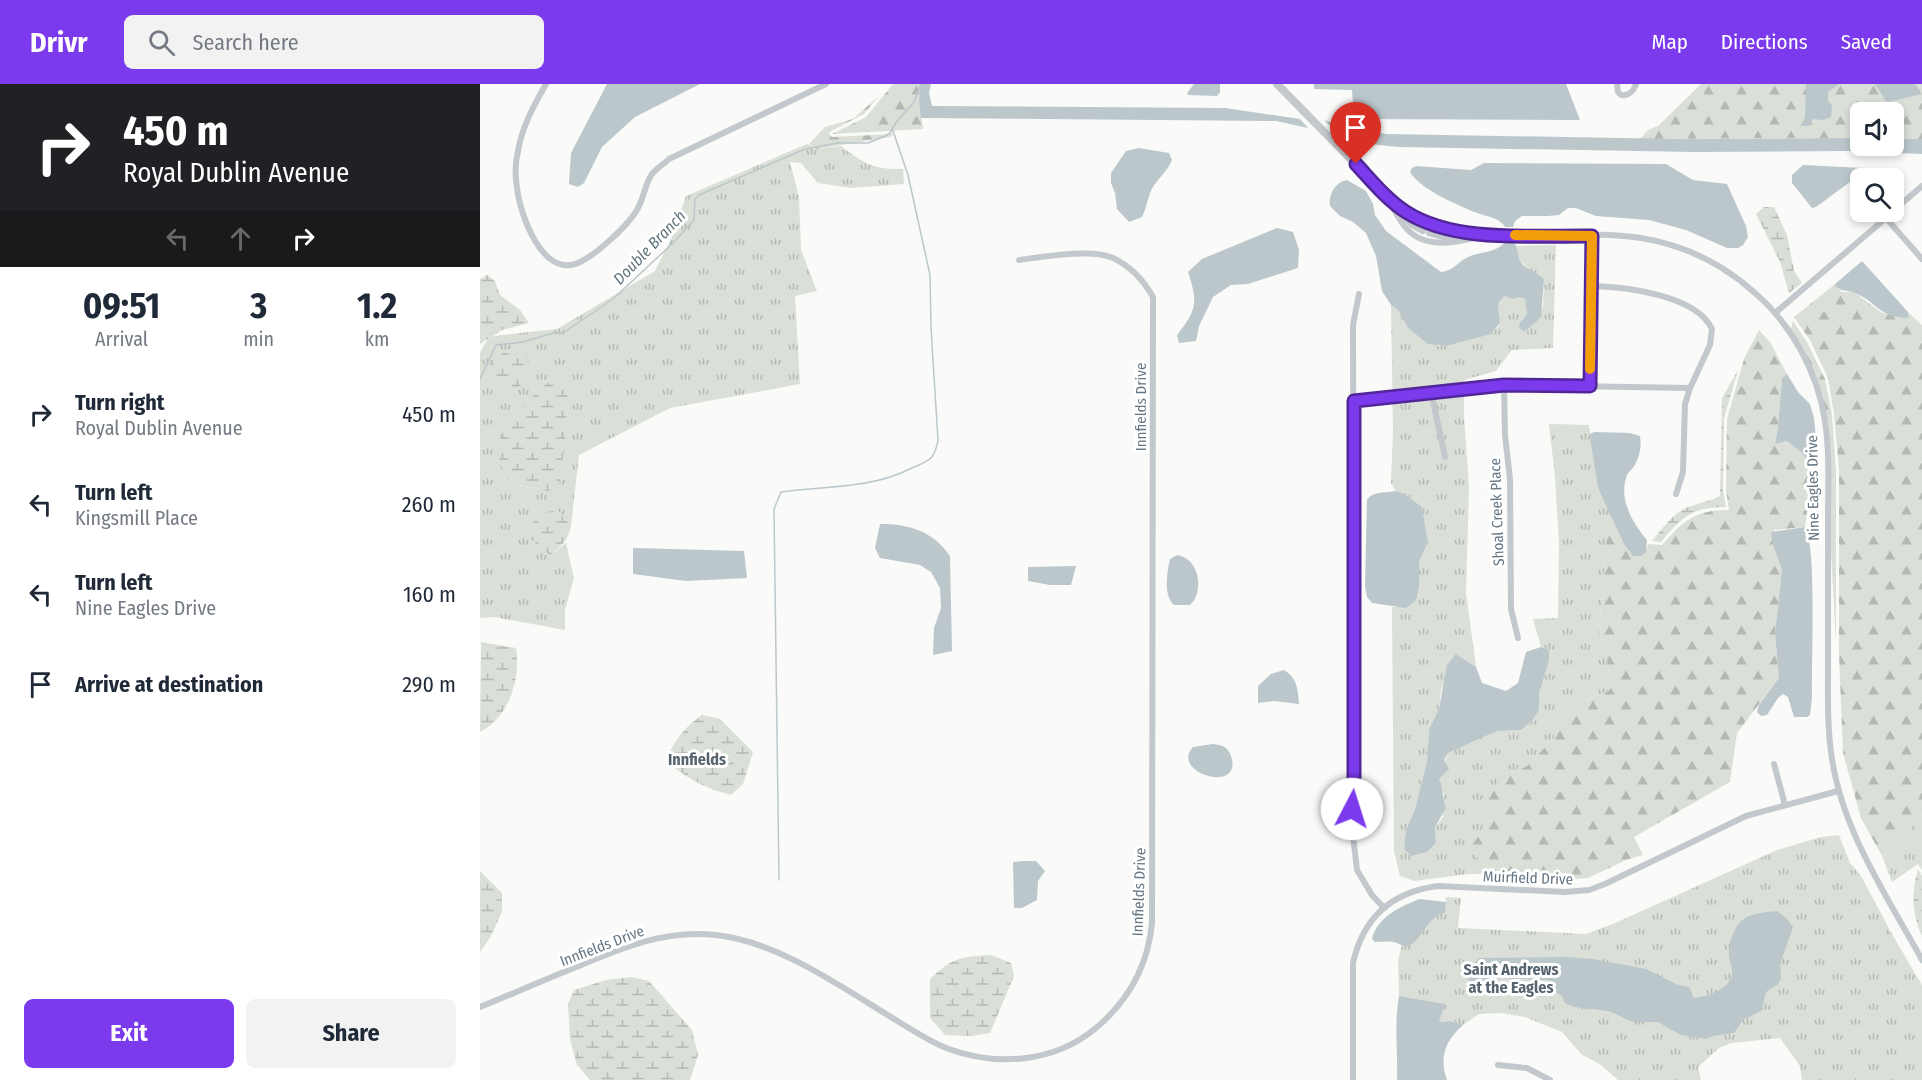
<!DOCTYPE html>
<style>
body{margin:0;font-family:"Fira Sans Condensed",sans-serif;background:#f2f2f3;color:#1f2937;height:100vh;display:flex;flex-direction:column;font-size:22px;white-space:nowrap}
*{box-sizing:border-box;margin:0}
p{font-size:20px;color:#747a83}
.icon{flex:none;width:33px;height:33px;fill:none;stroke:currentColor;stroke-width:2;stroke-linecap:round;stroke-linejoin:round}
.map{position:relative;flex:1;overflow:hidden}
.side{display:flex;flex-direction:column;background:#fff;width:480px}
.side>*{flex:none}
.top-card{background:#202124;color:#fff;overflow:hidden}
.fabs{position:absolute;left:1370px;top:18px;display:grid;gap:12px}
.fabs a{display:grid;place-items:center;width:54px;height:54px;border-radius:9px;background:#fff;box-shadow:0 3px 9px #0003;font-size:30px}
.pin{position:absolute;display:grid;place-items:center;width:51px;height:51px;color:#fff;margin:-62px -26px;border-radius:50% 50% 50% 0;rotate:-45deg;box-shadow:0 0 6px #0007}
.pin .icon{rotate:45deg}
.me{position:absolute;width:66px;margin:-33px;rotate:5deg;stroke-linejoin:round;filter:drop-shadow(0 0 4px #0008)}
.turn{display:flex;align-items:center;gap:21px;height:126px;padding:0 24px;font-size:27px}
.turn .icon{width:78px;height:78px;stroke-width:2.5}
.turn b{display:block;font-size:42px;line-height:51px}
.lanes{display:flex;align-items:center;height:57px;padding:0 24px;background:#0003;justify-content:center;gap:30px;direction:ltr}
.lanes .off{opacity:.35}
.eta{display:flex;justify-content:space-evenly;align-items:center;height:102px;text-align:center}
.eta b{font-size:36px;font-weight:700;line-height:42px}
.primary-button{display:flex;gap:12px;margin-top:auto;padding:12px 24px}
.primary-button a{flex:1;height:69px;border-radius:9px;background:#7c3aed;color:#fff;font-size:24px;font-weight:700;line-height:69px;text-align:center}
.primary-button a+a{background:#f2f2f3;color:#1f2937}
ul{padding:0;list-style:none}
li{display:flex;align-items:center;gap:18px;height:90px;padding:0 24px}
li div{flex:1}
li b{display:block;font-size:22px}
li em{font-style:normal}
header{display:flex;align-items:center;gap:36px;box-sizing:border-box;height:84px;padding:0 30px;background:#7c3aed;color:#fff}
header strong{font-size:28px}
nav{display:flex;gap:33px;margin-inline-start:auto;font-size:21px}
.search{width:420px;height:54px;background:#f2f2f3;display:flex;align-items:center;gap:15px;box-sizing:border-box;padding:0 21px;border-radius:9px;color:#747a83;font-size:22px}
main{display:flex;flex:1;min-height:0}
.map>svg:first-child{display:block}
.grass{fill:url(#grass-tufts);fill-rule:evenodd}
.forest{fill:url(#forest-firs)}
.wetland{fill:url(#wetland-marsh)}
.water{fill:#bbc7cb}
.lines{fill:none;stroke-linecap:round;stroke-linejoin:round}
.stream{stroke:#bbc7cb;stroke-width:1.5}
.minor{stroke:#c3c8cc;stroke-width:6}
.tertiary{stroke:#c3c8cc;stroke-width:8}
.route-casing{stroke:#51269a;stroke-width:15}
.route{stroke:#7c3aed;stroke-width:10}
.slow{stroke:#f59e0b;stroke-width:10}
.labels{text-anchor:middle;stroke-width:6;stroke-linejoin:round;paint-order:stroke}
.street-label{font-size:15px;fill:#657683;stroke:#fff}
.water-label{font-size:16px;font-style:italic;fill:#60757c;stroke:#fff}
.neighbourhood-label{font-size:16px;font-weight:bold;fill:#57646e;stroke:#fff}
</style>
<header>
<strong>Drivr</strong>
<div class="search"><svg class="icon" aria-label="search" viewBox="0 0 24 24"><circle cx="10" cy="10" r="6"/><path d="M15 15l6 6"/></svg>Search here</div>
<nav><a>Map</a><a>Directions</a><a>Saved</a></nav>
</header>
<main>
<section class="side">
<div class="top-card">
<div class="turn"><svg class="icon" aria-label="right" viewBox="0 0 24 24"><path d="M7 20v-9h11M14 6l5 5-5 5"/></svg><div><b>450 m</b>Royal Dublin Avenue</div></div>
<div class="lanes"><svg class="icon off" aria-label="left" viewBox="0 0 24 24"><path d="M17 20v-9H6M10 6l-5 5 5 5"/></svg><svg class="icon off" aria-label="ahead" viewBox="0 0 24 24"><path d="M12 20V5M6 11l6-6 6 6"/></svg><svg class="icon" aria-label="right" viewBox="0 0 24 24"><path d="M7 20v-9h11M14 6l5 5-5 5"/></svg></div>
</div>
<div class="eta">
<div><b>09:51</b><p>Arrival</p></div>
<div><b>3</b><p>min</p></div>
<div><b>1.2</b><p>km</p></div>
</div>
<ul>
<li><svg class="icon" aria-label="right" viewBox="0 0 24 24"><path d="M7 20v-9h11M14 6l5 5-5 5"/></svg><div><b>Turn right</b><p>Royal Dublin Avenue</p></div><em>450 m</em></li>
<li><svg class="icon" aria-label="left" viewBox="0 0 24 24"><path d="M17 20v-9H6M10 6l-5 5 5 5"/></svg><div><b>Turn left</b><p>Kingsmill Place</p></div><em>260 m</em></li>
<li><svg class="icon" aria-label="left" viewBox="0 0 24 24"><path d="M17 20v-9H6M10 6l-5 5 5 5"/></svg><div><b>Turn left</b><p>Nine Eagles Drive</p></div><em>160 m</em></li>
<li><svg class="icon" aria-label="arrive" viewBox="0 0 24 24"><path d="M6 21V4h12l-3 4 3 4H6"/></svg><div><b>Arrive at destination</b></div><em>290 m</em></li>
</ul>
<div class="primary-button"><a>Exit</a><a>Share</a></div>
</section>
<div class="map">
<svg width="1442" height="996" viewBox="0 0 1442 996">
<defs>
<pattern id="grass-tufts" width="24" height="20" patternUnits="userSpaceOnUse" patternTransform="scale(1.5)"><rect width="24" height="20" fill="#dadfd7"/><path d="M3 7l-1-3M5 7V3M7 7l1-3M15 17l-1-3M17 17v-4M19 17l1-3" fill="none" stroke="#b4b9b4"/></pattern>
<pattern id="forest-firs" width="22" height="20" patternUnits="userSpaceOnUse" patternTransform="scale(1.5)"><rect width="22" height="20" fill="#dadfd7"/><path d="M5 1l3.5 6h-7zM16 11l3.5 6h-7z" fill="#b4b9b4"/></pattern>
<pattern id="wetland-marsh" width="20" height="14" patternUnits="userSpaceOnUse" patternTransform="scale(1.5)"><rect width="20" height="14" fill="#dadfd7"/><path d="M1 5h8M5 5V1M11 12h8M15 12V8" fill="none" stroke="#b4b9b4"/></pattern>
</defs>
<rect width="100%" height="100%" fill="#fafaf8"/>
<g class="grass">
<path d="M 327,60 L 337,65 L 361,62 C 383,79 394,86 423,85 L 424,100 L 371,104 L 338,99 L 321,79 L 310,78 L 319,113 L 321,166 L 337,207 L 315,212 L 320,300 L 190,324 L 99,371 L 91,442 L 77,426 L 57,430 L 70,471 L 86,459 L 94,494 L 85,526 L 85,546 L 14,533 L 0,534 L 0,269 L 7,256 L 13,252 L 77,245 L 175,187 L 191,155 L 206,112 ZM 85,333 L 85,358 L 68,407 L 29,399 Z"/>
<path d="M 1076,161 L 1073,264 L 1032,266 L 1016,287 L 984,296 L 984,333 L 989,403 L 986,509 L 996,583 L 976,570 L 961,606 L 959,625 L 955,637 L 949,646 L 947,677 L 935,725 L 926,746 L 924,765 L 931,772 L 947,768 L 956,759 L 955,743 L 963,733 L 964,711 L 959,695 L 968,669 L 1017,647 L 1041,646 L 1052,637 L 1059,626 L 1059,609 L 1069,566 L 1061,563 L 1053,535 L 1078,534 L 1079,459 L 1075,393 L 1069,340 L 1109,341 L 1118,404 L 1129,426 L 1119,546 L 1131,592 L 1130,606 L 1110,615 L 1089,619 L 1073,655 L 1046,684 L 1025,689 L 1011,734 L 989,767 L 1021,790 L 989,790 L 934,797 L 920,792 L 914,767 L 912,523 L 926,523 L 939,488 L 939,478 L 948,458 L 942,423 L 923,409 L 916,407 L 911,399 L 913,347 L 911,221 L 918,226 L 928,244 L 958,262 L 1011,250 L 1019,242 L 1017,228 L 1022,213 L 1025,212 L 1033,215 L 1039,212 L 1045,215 L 1047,230 L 1043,236 L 1043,245 L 1046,248 L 1048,246 L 1063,223 L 1064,195 L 1060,190 L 1053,188 L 1042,179 L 1038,175 L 1037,162 Z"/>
<path d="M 1442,731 L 1442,786 L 1438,780 L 1412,798 L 1402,772 L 1426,751 Z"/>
<path d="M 1359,751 L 1370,779 L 1381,792 L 1413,852 L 1442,901 L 1442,996 L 1322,996 L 1320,982 L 1300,954 L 1252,959 L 1239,964 L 1218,983 L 1221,996 L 1138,996 L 1121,981 L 1101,970 L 1082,948 L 1045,933 L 1021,929 L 999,930 L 983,941 L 971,937 L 959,938 L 964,920 L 919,912 L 918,876 L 922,861 C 942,862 945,832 965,829 L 966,813 L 981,814 L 978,844 L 1106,850 L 1133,840 L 1297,766 L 1341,753 Z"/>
</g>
<g class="forest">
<path d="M 409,0 L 384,30 L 351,47 L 349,50 L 352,53 L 414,50 L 410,53 L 337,65 L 329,60 L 345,43 L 373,35 L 399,12 Z"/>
<path d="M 413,0 L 440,0 L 439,18 L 443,45 L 352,50 L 386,33 Z"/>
<path d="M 1221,0 L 1442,0 L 1442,55 L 1413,55 L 1413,28 L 1380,28 L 1380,54 L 1160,55 L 1168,46 L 1178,42 Z"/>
<path d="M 1354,201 L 1362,208 L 1374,208 L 1402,229 L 1429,234 L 1428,228 L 1442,241 L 1442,731 L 1426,751 L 1402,772 L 1381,734 L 1363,669 L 1359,571 L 1359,386 L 1354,330 L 1348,294 L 1330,256 L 1314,233 Z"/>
<path d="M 1313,237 L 1327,258 L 1345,295 L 1352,331 L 1356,386 L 1356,560 L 1351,467 L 1351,386 L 1349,340 L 1336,293 L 1311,245 Z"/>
<path d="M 1279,246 L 1290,258 L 1307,290 L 1302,294 L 1298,343 L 1295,360 L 1307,357 L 1322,369 L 1333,385 L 1325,443 L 1294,446 L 1293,461 L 1302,486 L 1295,549 L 1299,594 L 1257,649 L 1250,698 L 1154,753 L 1163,771 L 1146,776 L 1108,794 L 1081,796 L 1026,793 L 988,767 L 1011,734 L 1005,716 L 1025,689 L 1046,683 L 1073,655 L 1089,619 L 1110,615 L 1130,606 L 1131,592 L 1119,546 L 1129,426 L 1144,460 L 1166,467 L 1168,460 L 1182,461 C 1204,436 1215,426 1249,426 L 1246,406 L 1247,335 L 1264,275 Z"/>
</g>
<g class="wetland">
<path d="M 1284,123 L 1294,123 L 1307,151 L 1314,187 L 1322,199 L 1309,209 L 1300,178 L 1276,130 Z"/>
<path d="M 7,191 L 15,197 L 20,211 L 40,226 L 49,239 L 22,246 L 0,260 L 0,195 Z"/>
<path d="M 27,265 L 47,269 L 49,287 L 39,303 L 23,307 L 7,285 Z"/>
<path d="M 1258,286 L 1244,335 L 1243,406 L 1246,423 C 1212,423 1202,433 1181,458 L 1172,457 C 1182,445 1193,429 1208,423 C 1219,419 1228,418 1240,412 L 1242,314 Z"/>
<path d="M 74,295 L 88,303 L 85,358 L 79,402 L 68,407 L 29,399 C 23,387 16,373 19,358 C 23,340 58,304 74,295 Z"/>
<path d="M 77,426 L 91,442 C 88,457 81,462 70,471 L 47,452 L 57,430 Z"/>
<path d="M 1,558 L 36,564 C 41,594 29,634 0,648 Z"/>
<path d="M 222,631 L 240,635 L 273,668 L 263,700 L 251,711 C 224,704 208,695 186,677 C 193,657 204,644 222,631 Z"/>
<path d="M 1438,785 L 1442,792 L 1442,853 C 1432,830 1431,809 1438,785 Z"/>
<path d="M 0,787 L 22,809 L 22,828 L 10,854 L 0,868 Z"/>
<path d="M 511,871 L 531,879 L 534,892 L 510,949 L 491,952 L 465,951 L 450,934 L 450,895 C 474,873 479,873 511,871 Z"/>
<path d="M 152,893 L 169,897 L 212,946 L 218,971 L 210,996 L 110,996 L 97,981 L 90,955 L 88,920 L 94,906 L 126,896 Z"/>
</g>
<g class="water">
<path d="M 127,0 L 220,0 L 155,33 L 122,63 L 104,99 L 98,103 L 89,100 L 91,69 Z"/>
<path d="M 440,0 L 451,0 L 449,9 L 452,22 L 745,24 L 820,35 L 828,44 L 796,37 L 441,34 L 439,18 Z"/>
<path d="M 714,0 L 740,0 L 740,8 L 737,12 L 708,11 L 707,9 Z"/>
<path d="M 834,0 L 1086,0 L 1100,36 L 874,35 L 872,6 L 834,5 Z"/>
<path d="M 1326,0 L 1359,0 L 1348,8 L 1348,17 L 1352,21 L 1351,33 L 1343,36 L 1333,35 L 1329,42 L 1320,42 L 1325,34 Z"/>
<path d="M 1395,0 L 1435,0 L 1442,10 L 1417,16 L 1406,17 Z"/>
<path d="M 844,36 L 870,45 L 907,50 L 1197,55 L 1380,54 L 1380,62 L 1413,62 L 1413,55 L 1442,55 L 1442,70 L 1369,67 L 1214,68 L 919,63 C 889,60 866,59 844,36 Z"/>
<path d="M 659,64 L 689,69 L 692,76 C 687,89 675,96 670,109 C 667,117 666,125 662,133 L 649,138 L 637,125 L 635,109 L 631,99 L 631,89 L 646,67 Z"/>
<path d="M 1004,79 L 1186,80 L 1213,96 L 1247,100 L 1266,142 L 1268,153 L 1263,161 L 1258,164 L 1247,164 L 1206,146 L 1169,136 L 1116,132 L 1096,124 L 1088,124 L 1079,131 L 1068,132 L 1042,132 L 1035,137 L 1033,143 L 1025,143 C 1019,133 1007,133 997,129 C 977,121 940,105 930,88 L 932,84 L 936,82 L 991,86 Z"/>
<path d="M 1323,81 L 1384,84 L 1374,95 L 1336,123 L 1332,124 L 1312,99 L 1312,91 Z"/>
<path d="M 867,96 L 886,107 L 893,120 L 895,131 L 906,147 L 961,188 C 973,187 978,178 988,173 C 1000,167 1015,170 1025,158 L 1033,158 C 1040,164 1036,170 1040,177 C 1045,186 1058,187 1064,195 L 1061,233 L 1045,248 L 1039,244 L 1040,239 L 1047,230 L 1045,215 L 1039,213 L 1033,215 L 1025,212 C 1015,218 1019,230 1020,239 L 1011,250 L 966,262 L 948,260 L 928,244 L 918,226 L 911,221 L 902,207 L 896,172 L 886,149 L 873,138 L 860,132 L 850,122 C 848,111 855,98 867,96 Z"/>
<path d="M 797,144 L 813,148 L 819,166 L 818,184 L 768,200 L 751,201 L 733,213 L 719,242 L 716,257 L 699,259 L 697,251 C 717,226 718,218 708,188 L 722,175 Z"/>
<path d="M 1382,177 L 1428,228 L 1429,234 C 1397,233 1399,219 1375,209 C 1365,205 1363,209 1354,201 Z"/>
<path d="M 1307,290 L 1318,308 L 1330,320 L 1334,334 L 1337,364 L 1335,384 L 1333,385 L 1322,369 L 1307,357 L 1295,360 L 1298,343 L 1302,294 Z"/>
<path d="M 1114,348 L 1150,349 L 1160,352 C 1162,363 1159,375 1153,384 C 1151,386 1148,388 1147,391 C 1138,415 1152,438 1167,456 L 1166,468 L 1161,472 L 1153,472 L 1144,460 L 1118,404 L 1110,353 L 1110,350 Z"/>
<path d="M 916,407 L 923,409 L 942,423 L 948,458 L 939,478 L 939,502 L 936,516 L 926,524 L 892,519 L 887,513 L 885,502 L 887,416 C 892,407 906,409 916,407 Z"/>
<path d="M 400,440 C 429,440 453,447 470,472 L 472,567 L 453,571 L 454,544 L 461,524 L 460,504 L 451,488 L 440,481 L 400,474 L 395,464 Z"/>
<path d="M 1325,443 C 1337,458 1331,585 1332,613 L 1330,631 L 1327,633 L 1314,633 L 1308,613 L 1303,610 L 1298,614 L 1287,631 L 1281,632 L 1277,628 L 1279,621 L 1299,594 L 1295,549 L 1302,486 L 1293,461 L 1291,448 Z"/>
<path d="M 153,464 L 264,467 L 267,494 L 206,497 L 153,490 Z"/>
<path d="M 697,471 C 719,474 725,507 710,521 L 694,521 C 683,511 687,489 690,475 Z"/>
<path d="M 596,482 L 591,501 L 570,501 L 548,497 L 548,483 Z"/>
<path d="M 1061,563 L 1069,566 L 1069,576 L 1059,609 L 1059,626 L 1052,637 L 1041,646 L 1017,647 L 968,669 L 964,676 L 969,685 L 959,695 C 964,705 962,715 966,724 L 955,743 L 956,759 L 947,768 L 931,772 L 924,765 L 926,746 L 935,725 L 947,677 L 949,646 L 959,625 L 967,581 L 976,570 L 996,583 L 1002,599 L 1026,607 L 1038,599 L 1046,568 Z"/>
<path d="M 804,586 C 817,594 818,605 819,620 L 794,617 L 778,619 L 778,602 L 791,590 Z"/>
<path d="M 733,660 C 742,661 748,663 751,672 C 764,711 689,689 713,663 Z"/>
<path d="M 542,777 L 556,777 L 565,787 L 558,797 L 557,816 L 542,824 L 534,824 L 533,778 Z"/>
<path d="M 940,815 L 966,818 L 965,829 C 948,831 940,860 927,862 C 922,862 918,859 914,858 C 907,857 901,858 895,858 L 892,855 C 897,833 921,822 940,815 Z"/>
<path d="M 1297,827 L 1306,834 L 1313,843 L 1300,880 L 1301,895 L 1297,901 L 1286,908 L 1281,927 L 1263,936 L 1254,949 L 1233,952 L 1226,955 L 1201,951 L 1178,938 L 1153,938 L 1129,927 L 1094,923 L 1085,919 L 1082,912 L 1077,909 L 1068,896 L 1020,894 L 993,901 L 984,890 L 999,874 L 1088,873 L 1113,875 L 1166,885 L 1198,901 L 1209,903 L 1214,914 C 1226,913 1249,906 1252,891 C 1253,885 1250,878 1249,873 C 1248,860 1254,841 1265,834 C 1272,829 1288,828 1297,827 Z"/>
<path d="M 919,912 L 965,920 L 959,938 L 971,937 L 983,941 C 965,957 959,973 967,996 L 917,996 C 918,968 914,940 919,912 Z"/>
</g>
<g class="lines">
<g class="stream">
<path d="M 0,295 L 16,261 L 43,258 L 73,249 L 83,249 L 133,215 L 192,160 L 214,136 L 215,115 L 219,111 L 325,65 L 358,59 L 388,59 L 405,52 L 410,49 L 417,37 L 434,18 L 441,0"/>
<path d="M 299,796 L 294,425 L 301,408 C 348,401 388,406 432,384 C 439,381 447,378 452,373 C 456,367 457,362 458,356 L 451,244 L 450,191 L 428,91 L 412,44"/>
</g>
<g class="minor">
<path d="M 66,0 C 54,21 42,43 38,67 C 35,79 35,92 37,104 C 40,130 62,194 98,179 C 116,171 149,141 158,124 C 164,113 165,100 172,90 C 177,84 184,80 189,75 L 346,0"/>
<path d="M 1137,0 L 1138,8 L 1141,11 C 1149,12 1153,8 1156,0"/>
<path d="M 906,111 C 913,117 919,124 927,129 C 995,170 1086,142 1161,154 C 1204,161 1243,180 1275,209 C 1312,241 1338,289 1345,337 C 1350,370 1348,404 1348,437 C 1348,485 1348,533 1348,581 C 1348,612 1347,644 1352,675 C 1363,748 1407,812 1442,876"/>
<path d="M 909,116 C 914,125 919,137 927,145 C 947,167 980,157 1004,152"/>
<path d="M 1413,127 L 1442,102"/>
<path d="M 919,128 L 932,141 L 943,147"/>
<path d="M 1406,134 L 1442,175"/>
<path d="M 949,149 L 973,156"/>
<path d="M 1113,202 C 1146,203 1216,211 1232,245 L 1230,261 L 1210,304 L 1205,320 L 1203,388 L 1196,410"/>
<path d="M 879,210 L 873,241 L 874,692 L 872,743 L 877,786 L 892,811 L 904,824"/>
<path d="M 1295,229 L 1413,128"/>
<path d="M 1024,301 L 1025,351 L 1030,395 L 1031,525 L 1038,554"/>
<path d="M 1110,302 L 1112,152"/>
<path d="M 951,308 L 965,373"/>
<path d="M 874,317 L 1024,301 L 1210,304"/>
<path d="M 1294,680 L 1305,721"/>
<path d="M 0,923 C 32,910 64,896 96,883 C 142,864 185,845 236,851 C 300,858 364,905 419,938 C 434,947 449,957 466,964 C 516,983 574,979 616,944 C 648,917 668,881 672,839 L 673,213 C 664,197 650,182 633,174 C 612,164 562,173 539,176"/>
<path d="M 1018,981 L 1047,984 L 1070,996"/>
<path d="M 873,996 L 873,879 C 883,834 912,808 958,802 L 1085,808 L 1109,806 L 1125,800 L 1266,732 L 1358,707"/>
</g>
<path class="tertiary" d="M 797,0 L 906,111"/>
</g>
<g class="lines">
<defs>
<path id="route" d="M 872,725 L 874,692 L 874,317 L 1024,301 L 1110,302 L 1112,152 C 1055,151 976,160 926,128 C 907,116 891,96 876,80"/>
</defs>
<use href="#route" class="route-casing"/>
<use href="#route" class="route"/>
<path class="slow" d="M 1035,151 L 1112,152 L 1110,285"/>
</g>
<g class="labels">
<g class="street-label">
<text transform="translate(661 323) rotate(-90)" y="5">Innfields Drive</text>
<text transform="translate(1333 404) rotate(-91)" y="5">Nine Eagles Drive</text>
<text transform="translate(1017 428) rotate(-92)" y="5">Shoal Creek Place</text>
<text transform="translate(1048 794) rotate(2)" y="5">Muirfield Drive</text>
<text transform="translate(659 808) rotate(-88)" y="5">Innfields Drive</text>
<text transform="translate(122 862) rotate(-21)" y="5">Innfields Drive</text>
</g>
<g class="water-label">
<text transform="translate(169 163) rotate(-46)" y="6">Double Branch</text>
</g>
<g class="neighbourhood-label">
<text x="217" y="681">Innfields</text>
<text x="1031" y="891">Saint Andrews<tspan x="1031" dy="18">at the Eagles</tspan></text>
</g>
</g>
</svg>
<div class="fabs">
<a><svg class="icon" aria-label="sound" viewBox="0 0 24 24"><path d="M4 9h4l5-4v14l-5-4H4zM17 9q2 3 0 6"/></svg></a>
<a><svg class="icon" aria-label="search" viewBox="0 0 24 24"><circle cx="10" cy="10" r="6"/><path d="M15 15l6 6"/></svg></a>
</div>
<div class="pin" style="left:876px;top:80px;background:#d93025"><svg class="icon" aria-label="arrive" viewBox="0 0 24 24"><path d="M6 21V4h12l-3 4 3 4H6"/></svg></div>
<svg class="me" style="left:872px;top:725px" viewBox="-20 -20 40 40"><circle r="19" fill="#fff"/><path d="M0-13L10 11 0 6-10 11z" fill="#7c3aed"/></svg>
</div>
</main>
